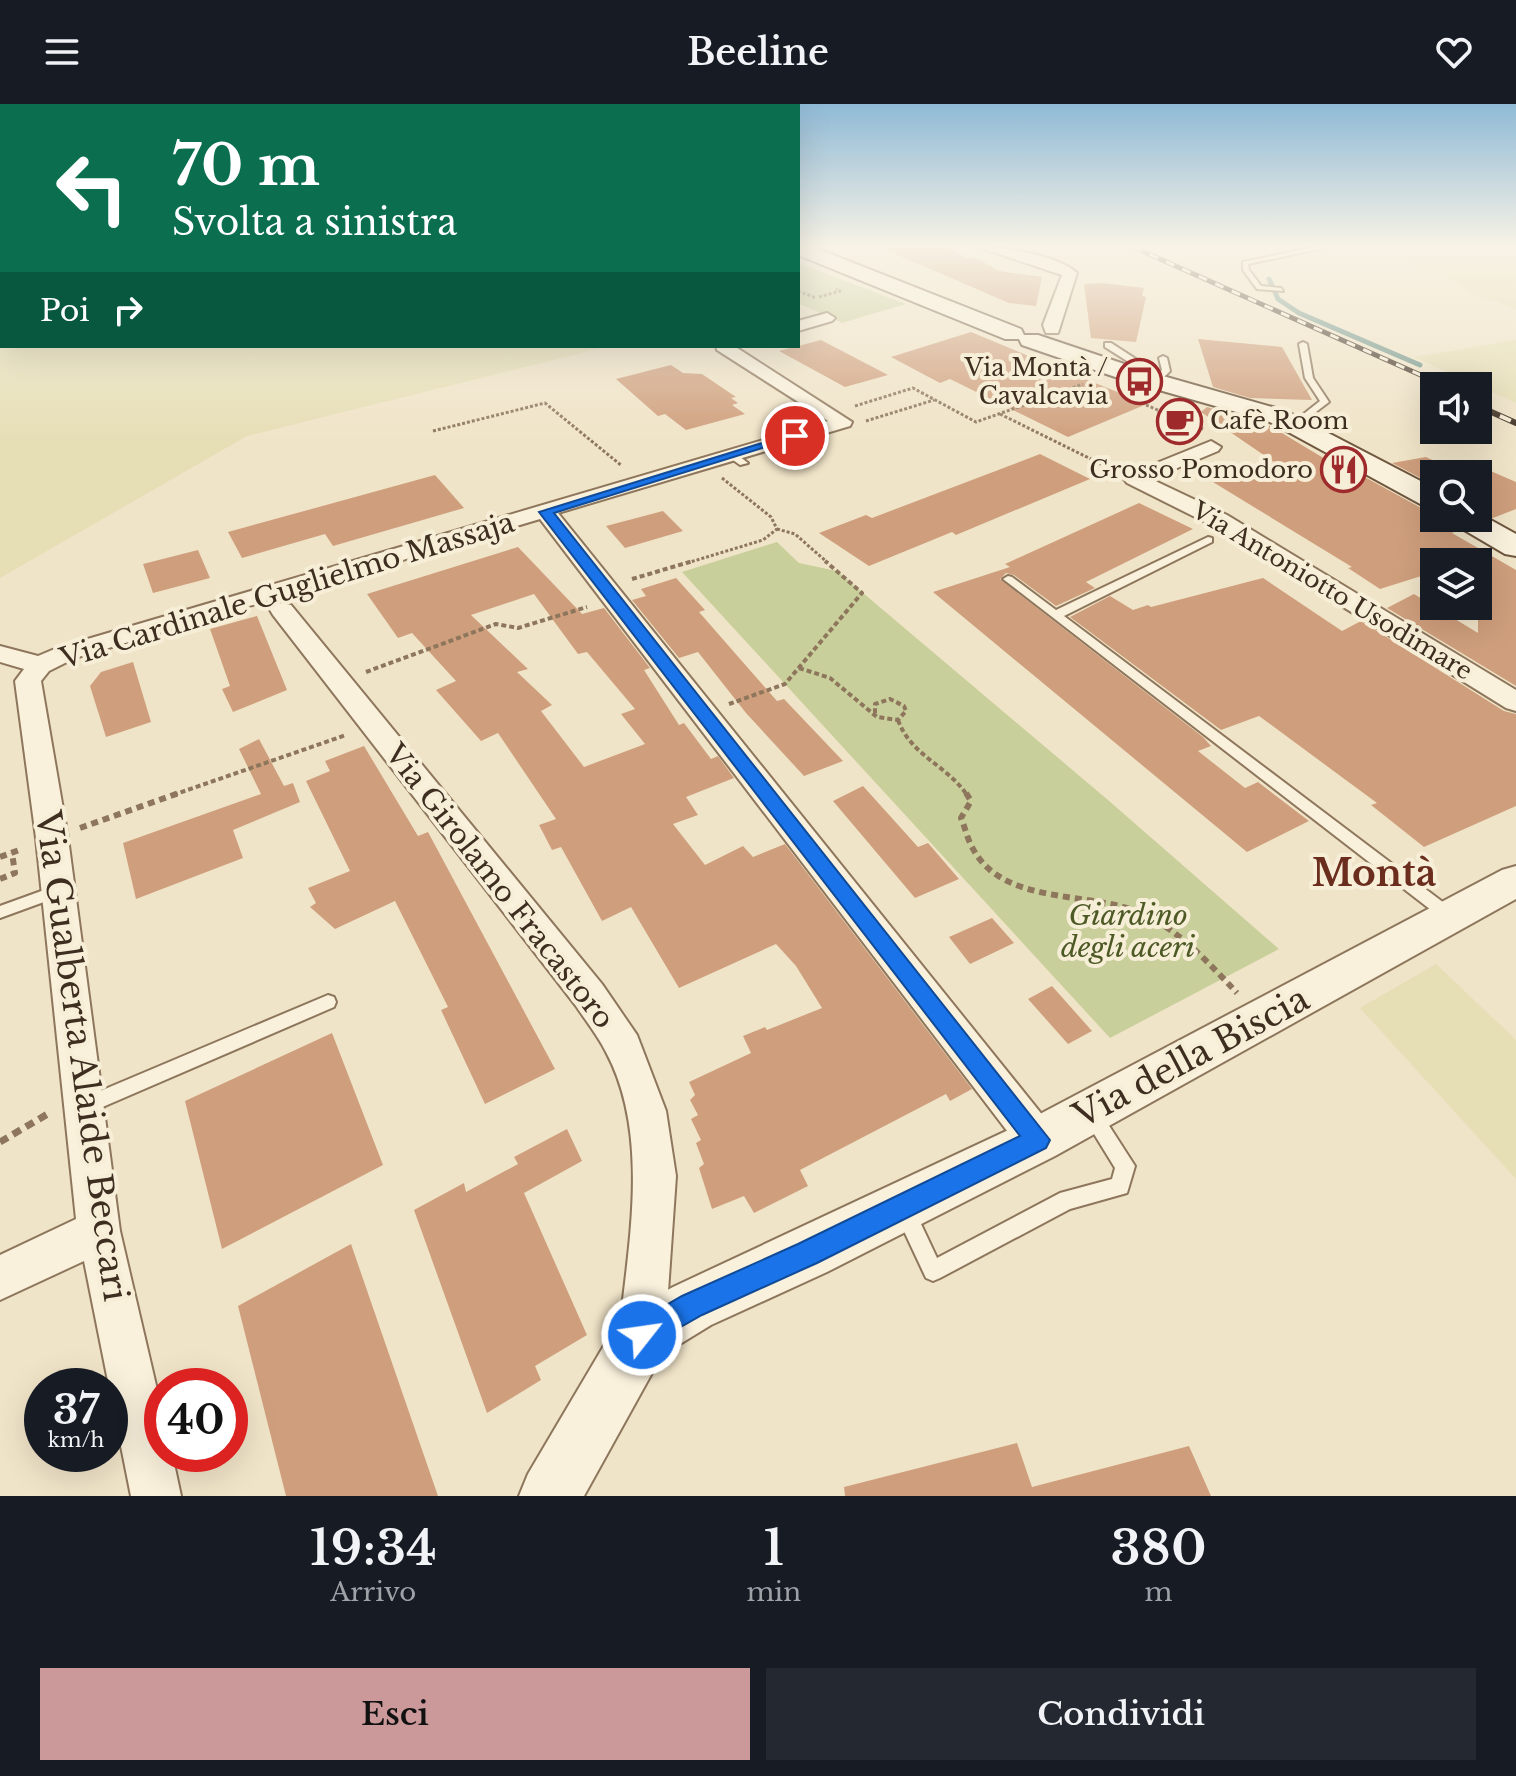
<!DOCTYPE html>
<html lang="it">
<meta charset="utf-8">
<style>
body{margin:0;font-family:"Libre Baskerville",serif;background:#242831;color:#f1f3f6;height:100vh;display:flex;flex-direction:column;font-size:30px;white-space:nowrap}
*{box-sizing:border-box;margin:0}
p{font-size:26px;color:#9ea1a6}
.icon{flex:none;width:44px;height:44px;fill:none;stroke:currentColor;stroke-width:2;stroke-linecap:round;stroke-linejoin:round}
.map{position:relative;height:1392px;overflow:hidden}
.panel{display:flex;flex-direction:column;background:#171b24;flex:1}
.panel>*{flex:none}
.top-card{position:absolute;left:0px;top:0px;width:800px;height:244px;box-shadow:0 8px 32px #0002;background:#0b6e4f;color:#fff;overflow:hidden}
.fabs{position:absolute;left:1420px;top:268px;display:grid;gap:16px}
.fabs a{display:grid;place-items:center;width:72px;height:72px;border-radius:0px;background:#171b24;box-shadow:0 8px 32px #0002;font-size:40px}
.speed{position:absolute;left:24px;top:1264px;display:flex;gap:16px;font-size:40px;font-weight:700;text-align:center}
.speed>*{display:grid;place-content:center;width:104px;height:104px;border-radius:50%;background:#171b24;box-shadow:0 8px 32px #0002;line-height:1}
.speed small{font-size:20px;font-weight:400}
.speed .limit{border:12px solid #d22;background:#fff;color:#111}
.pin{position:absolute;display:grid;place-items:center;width:68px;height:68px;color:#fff;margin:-34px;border:4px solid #fff;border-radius:50%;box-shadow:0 2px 8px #0007}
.me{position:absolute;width:88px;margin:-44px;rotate:60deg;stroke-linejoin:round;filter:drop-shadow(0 0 6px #0008)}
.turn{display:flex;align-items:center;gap:28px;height:168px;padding:0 40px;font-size:36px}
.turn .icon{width:104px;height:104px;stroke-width:2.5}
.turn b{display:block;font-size:56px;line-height:68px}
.then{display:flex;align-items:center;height:76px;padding:0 40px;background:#0003;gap:16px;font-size:30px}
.eta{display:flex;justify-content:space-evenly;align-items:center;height:136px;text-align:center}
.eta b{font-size:48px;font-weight:600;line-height:56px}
.primary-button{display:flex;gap:16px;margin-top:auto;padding:16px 40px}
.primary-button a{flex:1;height:92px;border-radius:0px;background:#cc999b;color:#111;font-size:32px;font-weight:600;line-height:92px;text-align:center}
.primary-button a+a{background:#242831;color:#f1f3f6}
header{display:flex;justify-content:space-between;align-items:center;height:104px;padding:0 40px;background:#171b24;font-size:36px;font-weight:600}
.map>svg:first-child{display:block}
.farmland{fill:#e6deb5}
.green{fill:#c9cf9b}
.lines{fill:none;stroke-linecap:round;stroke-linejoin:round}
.stream{stroke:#6f938a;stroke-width:5}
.building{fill:#cf9f7d;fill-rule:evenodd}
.service-casing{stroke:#8d765c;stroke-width:4}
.minor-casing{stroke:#8d765c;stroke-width:4}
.tertiary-casing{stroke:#8d765c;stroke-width:4}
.secondary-casing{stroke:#6f573f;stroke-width:4}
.path-far3{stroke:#8d765c;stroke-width:3;stroke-dasharray:3 2;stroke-linecap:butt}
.path-far2{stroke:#8d765c;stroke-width:4;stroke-dasharray:5 3;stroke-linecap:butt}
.path-far1{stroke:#8d765c;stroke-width:6;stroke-dasharray:7 5;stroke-linecap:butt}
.path{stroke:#8d765c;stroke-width:7;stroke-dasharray:9 6;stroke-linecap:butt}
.service{fill:#faf1dc;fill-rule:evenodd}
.minor{fill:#faf1dc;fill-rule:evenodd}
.tertiary{fill:#faf1dc;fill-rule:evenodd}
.secondary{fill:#faf1dc;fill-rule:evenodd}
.rail-far1-casing{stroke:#3d2e20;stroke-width:5}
.rail-casing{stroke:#3d2e20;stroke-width:6}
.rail-far1{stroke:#f7eed8;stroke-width:3;stroke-dasharray:9;stroke-linecap:butt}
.rail{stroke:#f7eed8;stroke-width:4;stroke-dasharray:12;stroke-linecap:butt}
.route{fill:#1a73e8;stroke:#114b97;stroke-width:2}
.labels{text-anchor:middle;stroke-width:8;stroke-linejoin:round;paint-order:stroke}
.far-poi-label{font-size:24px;fill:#3d2e20;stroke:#f7eed8;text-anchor:end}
.far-street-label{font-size:24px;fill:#3d2e20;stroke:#f7eed8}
.street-label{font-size:28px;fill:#3d2e20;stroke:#f7eed8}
.park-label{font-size:28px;font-style:italic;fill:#4d5a26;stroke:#f7eed8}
.near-street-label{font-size:34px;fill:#3d2e20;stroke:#f7eed8}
.district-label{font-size:36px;font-weight:bold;fill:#6b2e1e;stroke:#f7eed8}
</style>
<header><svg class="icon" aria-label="menu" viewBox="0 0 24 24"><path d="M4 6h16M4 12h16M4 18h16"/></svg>Beeline<svg class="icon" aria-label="heart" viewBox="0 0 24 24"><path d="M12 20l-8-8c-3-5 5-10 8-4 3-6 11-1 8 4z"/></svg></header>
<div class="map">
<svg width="1516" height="1392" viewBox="0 0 1516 1392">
<rect width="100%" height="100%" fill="#f0e4c8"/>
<g class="farmland">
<path d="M 0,143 L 2,242 L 610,242 L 247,332 L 0,474 Z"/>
<path d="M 1516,143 L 1516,205 L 1475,191 L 1448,174 L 1414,161 L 1352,145 Z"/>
<path d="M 1516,236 L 1516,299 L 1414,253 Z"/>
<path d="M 1436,860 L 1516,936 L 1516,1075 L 1360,904 Z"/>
</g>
<g class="green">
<path d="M 798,159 L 906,200 L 842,219 L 798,199 Z"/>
<path d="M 777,438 L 799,459 L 837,467 L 1108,696 L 1279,845 L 1110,934 L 682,468 Z"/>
</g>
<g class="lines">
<path class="stream" d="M 1269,175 L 1278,195 L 1299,209 L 1420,261"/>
</g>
<g class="building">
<path d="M 879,143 L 947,143 L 966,154 L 975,153 L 999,167 L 1042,173 L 1036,202 L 1009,199 Z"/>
<path d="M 1102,179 L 1144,184 L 1142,192 L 1146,193 L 1136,238 L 1091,234 L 1084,180 Z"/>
<path d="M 971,228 L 1031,253 L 1147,300 L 1068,333 L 950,275 L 940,279 L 891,253 Z"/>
<path d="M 1198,235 L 1282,243 L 1312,296 L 1250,294 L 1213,283 Z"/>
<path d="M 821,236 L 888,271 L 845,283 L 779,247 Z"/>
<path d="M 671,261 L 683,269 L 702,270 L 736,293 L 731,294 L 738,299 L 732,301 L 745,310 L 686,326 L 665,310 L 658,312 L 616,275 Z"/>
<path d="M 1207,303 L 1267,320 L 1335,361 L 1341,360 L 1423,405 L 1434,408 L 1434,414 L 1447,414 L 1459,426 L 1452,429 L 1516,466 L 1516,582 L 1387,504 L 1414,490 L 1478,529 L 1478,454 L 1465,458 L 1434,458 L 1434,468 L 1380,485 L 1348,464 L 1352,463 L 1208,375 L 1274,358 L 1201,308 Z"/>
<path d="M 1040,350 L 1090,375 L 956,431 L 952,428 L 869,462 L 819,429 L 866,411 L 872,414 Z"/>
<path d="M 1426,353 L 1459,369 L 1479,362 L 1516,378 L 1516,405 L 1493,414 L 1478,406 L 1478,370 L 1434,370 L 1434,381 L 1392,359 Z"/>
<path d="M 435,371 L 464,404 L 333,442 L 325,430 L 242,454 L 228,428 Z"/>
<path d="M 1139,399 L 1193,425 L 1086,478 L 1095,484 L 1056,502 L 1014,471 L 1006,469 L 1000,475 L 1203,633 L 1211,642 L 1198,647 L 1245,684 L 1258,678 L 1309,717 L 1247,748 L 933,488 L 1010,463 L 1005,460 Z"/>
<path d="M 663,407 L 683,427 L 625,444 L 606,422 Z"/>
<path d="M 518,443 L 582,510 L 604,504 L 650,564 L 644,566 L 679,621 L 684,619 L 711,655 L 718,652 L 734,674 L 686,693 L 698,711 L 673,720 L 705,761 L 743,742 L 753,753 L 785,740 L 972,985 L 950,997 L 946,990 L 800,1066 L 808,1082 L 754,1109 L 744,1092 L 712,1105 L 699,1064 L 704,1060 L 696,1039 L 701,1036 L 691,1015 L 698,1011 L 690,996 L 695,991 L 689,978 L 751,949 L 743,932 L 765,923 L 767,926 L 822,904 L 796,862 L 776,840 L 679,884 L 631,803 L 602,817 L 561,743 L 552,746 L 539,721 L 556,715 L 498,629 L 481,637 L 436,586 L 456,577 L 412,529 L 398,534 L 367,490 ZM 534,490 L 578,550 L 587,548 L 635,605 L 621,610 L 645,640 L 584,663 L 541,607 L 552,601 L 517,568 L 528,565 L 471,511 Z"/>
<path d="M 198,446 L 210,474 L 153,489 L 143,460 Z"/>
<path d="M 676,474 L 705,506 L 699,508 L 777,597 L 784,595 L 843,657 L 804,672 L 746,609 L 698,548 L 679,554 L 632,496 L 646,492 L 641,485 Z"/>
<path d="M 1263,474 L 1342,527 L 1361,517 L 1504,607 L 1516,610 L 1516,702 L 1424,743 L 1371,701 L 1377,699 L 1259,612 L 1221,626 L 1070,513 L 1110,492 L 1133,506 L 1148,501 L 1151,503 Z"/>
<path d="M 257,512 L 287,586 L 233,608 L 222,585 L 230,582 L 210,525 Z"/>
<path d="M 133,558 L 151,618 L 106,633 L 90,582 L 101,568 Z"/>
<path d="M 259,635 L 284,682 L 293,679 L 300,698 L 233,726 L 243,754 L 136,795 L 123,739 L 261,690 L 239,645 Z"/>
<path d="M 364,642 L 418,732 L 428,728 L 555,965 L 485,1000 L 441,906 L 448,903 L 395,797 L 335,825 L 310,803 L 316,799 L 308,784 L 350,767 L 306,677 L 330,667 L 325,657 Z"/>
<path d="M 863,682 L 918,743 L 928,739 L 959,775 L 915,794 L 833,697 Z"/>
<path d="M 992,814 L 1014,839 L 970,860 L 949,833 Z"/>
<path d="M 1052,882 L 1092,927 L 1068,940 L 1028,895 Z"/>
<path d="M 332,929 L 383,1061 L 222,1145 L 185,997 Z"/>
<path d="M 567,1025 L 582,1057 L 524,1089 L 587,1231 L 535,1262 L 541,1276 L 487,1309 L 414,1106 L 464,1079 L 466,1088 L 518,1060 L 514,1053 Z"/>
<path d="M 351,1140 L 438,1392 L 286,1392 L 238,1202 Z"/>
<path d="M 1017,1339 L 1032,1383 L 1189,1342 L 1211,1392 L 845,1392 L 844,1383 Z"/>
</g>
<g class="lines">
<defs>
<g id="service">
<path d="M 1315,143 L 1329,143 L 1248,160 L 1249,166 L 1261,182 L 1281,184 L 1283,187 L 1257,185 L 1243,166 L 1243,158 Z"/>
<path d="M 1303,238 L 1307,240 L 1313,274 L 1329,298 L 1304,317 L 1301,316 L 1301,312 L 1320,297 L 1305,274 L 1299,240 Z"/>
<path d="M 1105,239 L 1111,239 L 1142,259 L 1136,273 L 1129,271 L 1135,262 L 1105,243 Z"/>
<path d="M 1163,252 L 1167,254 L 1170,267 L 1158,279 L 1152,279 L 1152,275 L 1162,266 L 1159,254 Z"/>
<path d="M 729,349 L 735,349 L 748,359 L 740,361 L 729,353 Z"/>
<path d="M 1208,433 L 1212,434 L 1212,438 L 1064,512 L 1456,808 L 1458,812 L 1456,816 L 1450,818 L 1444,816 L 1003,475 L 1008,472 L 1012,473 L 1056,506 Z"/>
<path d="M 58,781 L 63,783 L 66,787 L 63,791 L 0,814 L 0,802 Z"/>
<path d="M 328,891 L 334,893 L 336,898 L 334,903 L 91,1008 L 85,1010 L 79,1008 L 76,1002 L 79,996 Z"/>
<path d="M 1092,1003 L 1099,1006 L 1135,1062 L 1127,1089 L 1070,1105 L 940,1174 L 933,1177 L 926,1174 L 896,1110 L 899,1103 L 906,1100 L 913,1103 L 937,1154 L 1060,1089 L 1112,1075 L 1115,1064 L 1083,1012 L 1085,1006 Z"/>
</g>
<g id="minor">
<path d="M 978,143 C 1003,143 1058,151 1077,169 L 1058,229 L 1046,229 L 1043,221 L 1062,171 Z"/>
<path d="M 827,209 L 835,214 L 832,217 L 798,227 L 798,217 Z"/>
<path d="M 716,242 L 734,242 L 852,318 L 850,322 L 558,409 L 1052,1023 L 1058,1036 L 1052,1049 L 1038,1055 L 1024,1049 L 540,415 L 75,554 L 49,567 L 41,577 L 68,734 L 120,1127 L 162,1307 L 162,1350 L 172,1350 L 181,1392 L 131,1392 L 84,1157 L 0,1196 L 0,1151 L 76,1115 L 36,734 L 15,577 L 24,565 L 0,558 L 0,542 L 38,552 L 57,544 L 828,317 L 717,246 Z"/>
<path d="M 1211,337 L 1221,343 L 1218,347 L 1151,375 L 1227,411 L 1516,586 L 1516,607 L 1506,604 L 1211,421 L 1127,379 L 1124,375 L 1127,371 Z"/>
<path d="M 282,499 L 291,501 L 602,880 L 637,931 L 666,1007 L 676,1072 L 665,1231 L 658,1247 L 642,1254 L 626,1247 L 619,1231 C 628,1141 651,1032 606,948 C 598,932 586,917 576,902 L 273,511 L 270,506 L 273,501 Z"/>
</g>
<path id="tertiary" d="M 1516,762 L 1516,795 L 1055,1052 L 827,1168 L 711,1221 L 662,1251 L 584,1392 L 519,1392 L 528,1370 L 622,1211 L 673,1183 L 1021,1020 L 1502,766 Z"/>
<g id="secondary">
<path d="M 798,143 L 813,143 L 1021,225 L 1024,231 L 1038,231 L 1142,266 L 1286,307 L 1434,384 L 1434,405 L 1424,402 L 1268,317 L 1124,276 L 1022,241 L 1019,235 L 1005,235 L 798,151 Z"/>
<path d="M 1478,409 L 1516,430 L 1516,452 L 1505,450 L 1454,420 L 1450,414 L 1478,414 Z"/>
</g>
</defs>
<use href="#service" class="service-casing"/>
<use href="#minor" class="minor-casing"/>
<use href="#tertiary" class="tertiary-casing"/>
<use href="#secondary" class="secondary-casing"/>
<g class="path-far3">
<path d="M 798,187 L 816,194"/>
<path d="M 819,193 L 840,187 L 836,185"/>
<path d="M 1146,301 L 1203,325"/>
<path d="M 855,302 L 913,284 L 976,318 L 1083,280"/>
<path d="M 1000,310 L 1113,366"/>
<path d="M 866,317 L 934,296"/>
<path d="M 433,327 L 545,299 L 622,362"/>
<path d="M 722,374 L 771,413 L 777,425"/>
<path d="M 777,425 L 795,430 L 828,459"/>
<path d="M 687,459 L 763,436 L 777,425"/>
</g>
<g class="path-far2">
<path d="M 632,475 L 693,457"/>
<path d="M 799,564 L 830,574 L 877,613 L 898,616 L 906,607 L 904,602 L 890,595 L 875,600 L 875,610"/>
<path d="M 366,568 L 496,520 L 518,524 L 587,503"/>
<path d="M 729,600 L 785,580 L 862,489 L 825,457"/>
<path d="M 898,616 C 911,652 947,661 967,691"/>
<path d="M 173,691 L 346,631"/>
</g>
<g class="path-far1">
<path d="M 966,689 L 971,697 L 961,714 C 965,723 967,734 972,743 C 1002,803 1091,786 1143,810 C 1180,827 1210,860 1237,889"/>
<path d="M 80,724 L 179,689"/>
<path d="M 0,753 L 22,745"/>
<path d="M 0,775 L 15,769 L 12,749"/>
</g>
<path class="path" d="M 0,1038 L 51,1008"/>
<use href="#service" class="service"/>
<use href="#minor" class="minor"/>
<use href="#tertiary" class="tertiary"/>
<use href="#secondary" class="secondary"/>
<defs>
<path id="rail-far1" d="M 1133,143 L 1443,281"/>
<g id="rail">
<path d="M 1438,279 L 1446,282"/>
<path d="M 1478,302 L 1516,319"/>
</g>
</defs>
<use href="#rail-far1" class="rail-far1-casing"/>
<use href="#rail" class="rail-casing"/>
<use href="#rail-far1" class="rail-far1"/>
<use href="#rail" class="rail"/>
</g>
<linearGradient id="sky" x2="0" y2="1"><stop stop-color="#8fbad6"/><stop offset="0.42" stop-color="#f8f3e6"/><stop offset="1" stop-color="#f8f3e6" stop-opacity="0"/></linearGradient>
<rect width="1516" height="338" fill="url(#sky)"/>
<path class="route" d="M 791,330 L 801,332 L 554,409 L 1050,1036 L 1046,1044 L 817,1159 L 702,1211 L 642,1245 L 632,1241 L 628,1231 L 632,1221 L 682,1192 L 798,1140 L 1020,1032 L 539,408 Z"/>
<defs>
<symbol id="bus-ring" viewBox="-11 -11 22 22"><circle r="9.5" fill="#f7eed8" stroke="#9e2a2b" stroke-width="1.5"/><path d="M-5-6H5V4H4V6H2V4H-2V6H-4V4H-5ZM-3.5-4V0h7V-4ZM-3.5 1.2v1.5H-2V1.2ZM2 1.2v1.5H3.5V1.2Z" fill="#9e2a2b"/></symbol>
<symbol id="cafe-ring" viewBox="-11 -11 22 22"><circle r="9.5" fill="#f7eed8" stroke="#9e2a2b" stroke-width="1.5"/><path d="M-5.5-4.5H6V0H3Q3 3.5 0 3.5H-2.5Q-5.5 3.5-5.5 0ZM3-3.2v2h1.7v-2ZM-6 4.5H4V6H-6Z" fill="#9e2a2b"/></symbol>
<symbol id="restaurant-ring" viewBox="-11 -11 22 22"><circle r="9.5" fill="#f7eed8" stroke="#9e2a2b" stroke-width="1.5"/><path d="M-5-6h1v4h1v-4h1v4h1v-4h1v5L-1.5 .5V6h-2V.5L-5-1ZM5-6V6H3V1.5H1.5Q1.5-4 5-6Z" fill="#9e2a2b"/></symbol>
</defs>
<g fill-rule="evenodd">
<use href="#bus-ring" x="1114" y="252" width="51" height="51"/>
<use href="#cafe-ring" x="1154" y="292" width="51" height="51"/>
<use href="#restaurant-ring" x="1318" y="340" width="51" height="51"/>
</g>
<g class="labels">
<g class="far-poi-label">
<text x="1108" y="272">Via Montà /<tspan x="1108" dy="28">Cavalcavia</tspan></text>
<text x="1210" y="325" text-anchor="start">Cafè Room</text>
<text x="1313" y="374">Grosso Pomodoro</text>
</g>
<g class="far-street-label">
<text transform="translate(1332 487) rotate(31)" y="8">Via Antoniotto Usodimare</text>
</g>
<g class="street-label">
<text transform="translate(287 486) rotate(-17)" y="10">Via Cardinale Guglielmo Massaja</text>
<text transform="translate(500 782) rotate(52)" y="10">Via Girolamo Fracastoro</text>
</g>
<g class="park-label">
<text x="1128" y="821">Giardino<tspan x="1128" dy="32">degli aceri</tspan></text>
</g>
<g class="near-street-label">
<text transform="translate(82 952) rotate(82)" y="12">Via Gualberta Alaide Beccari</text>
<text transform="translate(1191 953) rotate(-28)" y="12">Via della Biscia</text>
</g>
<g class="district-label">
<text x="1374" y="782">Montà</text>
</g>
</g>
</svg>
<div class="fabs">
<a><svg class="icon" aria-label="sound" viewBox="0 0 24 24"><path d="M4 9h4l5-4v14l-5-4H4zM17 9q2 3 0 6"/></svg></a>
<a><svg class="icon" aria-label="search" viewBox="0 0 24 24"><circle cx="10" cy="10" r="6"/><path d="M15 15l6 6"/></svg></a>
<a><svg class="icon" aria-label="layers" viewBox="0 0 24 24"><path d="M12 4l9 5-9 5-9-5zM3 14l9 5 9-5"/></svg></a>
</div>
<div class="speed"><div>37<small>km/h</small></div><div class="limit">40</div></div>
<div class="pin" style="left:795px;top:332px;background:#d93025"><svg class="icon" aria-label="arrive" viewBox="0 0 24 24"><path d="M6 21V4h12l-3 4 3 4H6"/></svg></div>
<svg class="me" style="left:642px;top:1231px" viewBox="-20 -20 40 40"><circle r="17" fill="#1a73e8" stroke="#fff" stroke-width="3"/><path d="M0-11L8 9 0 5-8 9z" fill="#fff"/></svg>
<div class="top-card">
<div class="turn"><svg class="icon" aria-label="left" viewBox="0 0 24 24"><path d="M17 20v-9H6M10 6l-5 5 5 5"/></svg><div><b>70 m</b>Svolta a sinistra</div></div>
<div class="then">Poi<svg class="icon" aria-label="right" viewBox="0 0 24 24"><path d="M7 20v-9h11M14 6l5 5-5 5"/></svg></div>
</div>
</div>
<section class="panel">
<div class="eta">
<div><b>19:34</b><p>Arrivo</p></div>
<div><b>1</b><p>min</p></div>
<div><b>380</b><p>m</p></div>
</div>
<div class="primary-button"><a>Esci</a><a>Condividi</a></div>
</section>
